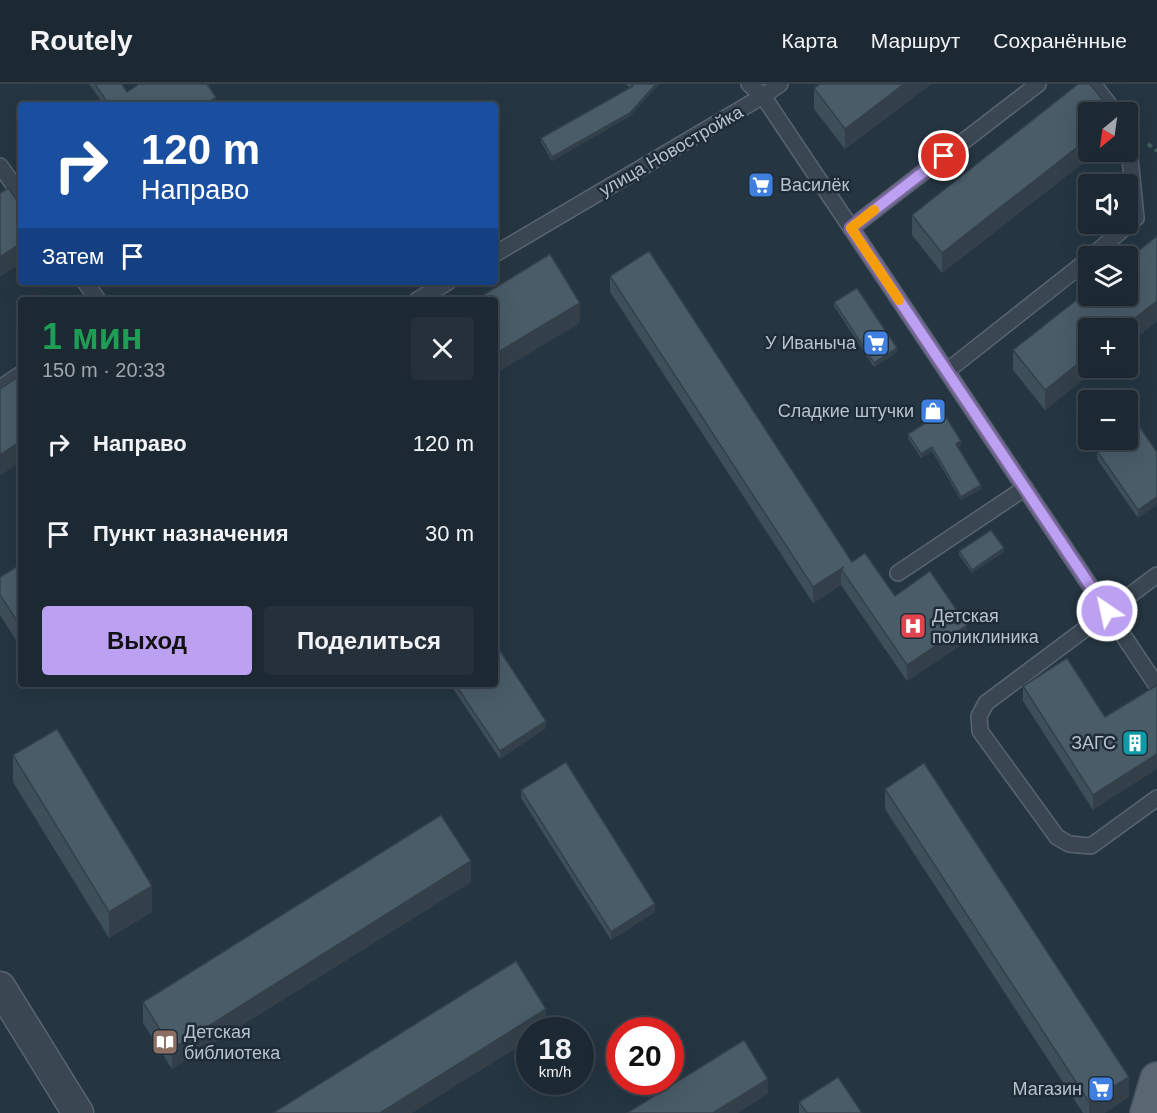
<!DOCTYPE html>
<html lang="ru">
<meta charset="utf-8">
<style>
body{margin:0;font-family:Arial,sans-serif;background:#25303a;color:#f1f3f6;height:100vh;display:flex;flex-direction:column;font-size:22px;white-space:nowrap}
*{box-sizing:border-box;margin:0}
p{font-size:20px;color:#a0a6ac}
.icon{flex:none;width:33px;height:33px;fill:none;stroke:currentColor;stroke-width:2;stroke-linecap:round;stroke-linejoin:round}
.map{position:relative;flex:1;overflow:hidden}
.details{position:absolute;left:18px;top:213px;width:480px;height:390px;display:flex;flex-direction:column;background:#1c2832;border-radius:6px;box-shadow:0 6px 24px #0002,0 0 0 2px #3a444d}
.details>*{flex:none}
.hud{position:absolute;left:18px;top:18px;width:480px;height:183px;border-radius:6px;box-shadow:0 6px 24px #0002,0 0 0 2px #3a444d;background:#1a4fa0;color:#fff;overflow:hidden}
.needle{width:39px;rotate:209deg}
.fabs{position:absolute;left:1078px;top:18px;display:grid;gap:12px}
.fabs a{display:grid;place-items:center;width:60px;height:60px;border-radius:6px;background:#1c2832;box-shadow:0 6px 24px #0002,0 0 0 2px #3a444d;font-size:30px}
.speed{position:absolute;left:516px;top:933px;display:flex;gap:12px;font-size:30px;font-weight:700;text-align:center}
.speed>*{display:grid;place-content:center;width:78px;height:78px;border-radius:50%;background:#1c2832;box-shadow:0 6px 24px #0002,0 0 0 2px #3a444d;line-height:1}
.speed small{font-size:15px;font-weight:400}
.speed .limit{border:9px solid #d22;background:#fff;color:#111}
.pin{position:absolute;display:grid;place-items:center;width:51px;height:51px;color:#fff;margin:-26px;border:3px solid #fff;border-radius:50%;box-shadow:0 2px 6px #0007}
.me{position:absolute;width:66px;margin:-33px;rotate:326deg;stroke-linejoin:round;filter:drop-shadow(0 0 4px #0008)}
.turn{display:flex;align-items:center;gap:21px;height:126px;padding:0 24px;font-size:27px}
.turn .icon{width:78px;height:78px;stroke-width:2.5}
.turn b{display:block;font-size:42px;line-height:51px}
.then{display:flex;align-items:center;height:57px;padding:0 24px;background:#0003;gap:12px;font-size:22px}
.round{display:grid;place-items:center;flex:none;width:63px;height:63px;border-radius:6px;background:#25303a}
.overview{display:flex;align-items:center;justify-content:space-between;height:102px;padding:0 24px}
h1{font-size:36px;font-weight:700;line-height:45px;color:#1e9e55}
.cta{display:flex;gap:12px;margin-top:auto;padding:12px 24px}
.cta a{flex:1;height:69px;border-radius:6px;background:#bca0f2;color:#111;font-size:24px;font-weight:700;line-height:69px;text-align:center}
.cta a+a{background:#25303a;color:#f1f3f6}
ul{padding:0;list-style:none}
li{display:flex;align-items:center;gap:18px;height:90px;padding:0 24px}
li div{flex:1}
li b{display:block;font-size:22px}
li em{font-style:normal}
header{display:flex;align-items:center;gap:36px;box-sizing:border-box;height:84px;padding:0 30px;background:#1c2832;border-bottom:2px solid #3a444d}
header strong{font-size:28px}
nav{display:flex;gap:33px;margin-inline-start:auto;font-size:21px}
.map>svg:first-child{display:block}
.lines{fill:none;stroke-linecap:round;stroke-linejoin:round}
.lane-casing{stroke:#57656f;stroke-width:18}
.street-casing{stroke:#57656f;stroke-width:33}
.primary-casing{stroke:#46535e;stroke-width:36}
.path{stroke:#455f5e;stroke-width:4;stroke-dasharray:4.5 4.5;stroke-linecap:butt}
.lane{stroke:#3a4752;stroke-width:15}
.street{stroke:#3a4752;stroke-width:30}
.primary{stroke:#586772;stroke-width:33}
.wall{fill:#3f4f59}
.shaded-wall{fill:#334049}
.building{fill:#495c68;stroke:#334049;stroke-width:1.5}
.route-casing{stroke:#7a689d;stroke-width:15}
.route{stroke:#bca0f2;stroke-width:10}
.slow{stroke:#f59e0b;stroke-width:10}
.labels{text-anchor:middle;stroke-width:5;stroke-linejoin:round;paint-order:stroke}
.street-label{font-size:18px;fill:#b6c2cc;stroke:#1e2c37}
.poi-label{font-size:18px;fill:#b6c2cc;stroke:#1e2c37;text-anchor:end}
</style>
<header>
<strong>Routely</strong>
<nav><a>Карта</a><a>Маршрут</a><a>Сохранённые</a></nav>
</header>
<div class="map">
<svg width="1157" height="1029" viewBox="0 0 1157 1029">
<rect width="100%" height="100%" fill="#253642"/>
<g class="lines">
<defs>
<g id="lane">
<path d="M 749,0 L 763,12 L 780,0"/>
<path d="M 1093,0 L 1115,28"/>
<path d="M 0,82 L 21,111"/>
<path d="M 851,144 L 1038,0"/>
<path d="M 495,170 L 763,12 L 1157,602"/>
<path d="M 1092,172 L 1136,134 L 1128,54"/>
<path d="M 85,198 L 98,216"/>
<path d="M 417,216 L 448,198"/>
<path d="M 947,287 L 1089,175"/>
<path d="M 0,304 L 21,290"/>
<path d="M 898,489 L 1025,404"/>
<path d="M 1157,491 L 986,619 L 979,632 L 980,647 L 1057,753 L 1069,760 L 1091,762 L 1157,714"/>
</g>
<path id="street" d="M 0,903 L 78,1029"/>
<path id="primary" d="M 1147,1029 L 1157,995"/>
</defs>
<use href="#lane" class="lane-casing"/>
<use href="#street" class="street-casing"/>
<use href="#primary" class="primary-casing"/>
<path class="path" d="M 1148,60 L 1157,67"/>
<use href="#lane" class="lane"/>
<use href="#street" class="street"/>
<use href="#primary" class="primary"/>
</g>
<g class="wall">
<path d="M 89,0 L 122,0 L 127,8 L 207,0 L 104,21 Z"/>
<path d="M 626,0 L 659,0 L 630,32 L 552,77 L 541,58 L 541,54 L 630,4 Z"/>
<path d="M 820,0 L 931,0 L 845,65 L 814,25 L 814,4 Z"/>
<path d="M 1089,68 L 1097,68 L 942,189 L 912,151 L 912,131 Z"/>
<path d="M 1157,152 L 1157,237 L 1045,326 L 1013,286 L 1013,266 Z"/>
<path d="M 610,192 L 852,478 L 895,512 L 967,557 L 907,597 L 841,501 L 813,519 L 610,208 Z"/>
<path d="M 834,218 L 897,268 L 874,283 L 834,222 Z"/>
<path d="M 908,350 L 961,361 L 958,363 L 981,405 L 961,416 L 932,367 L 921,374 L 908,354 Z"/>
<path d="M 1097,367 L 1157,368 L 1138,434 L 1097,375 Z"/>
<path d="M 959,467 L 1004,468 L 972,489 L 959,471 Z"/>
<path d="M 21,480 L 21,564 L 0,531 L 0,493 Z"/>
<path d="M 450,600 L 495,600 L 546,644 L 500,675 Z"/>
<path d="M 1023,602 L 1105,633 L 1093,726 L 1023,617 Z"/>
<path d="M 13,671 L 152,828 L 109,854 L 13,698 Z"/>
<path d="M 885,705 L 1129,1013 L 1104,1029 L 1083,1029 L 885,725 Z"/>
<path d="M 521,706 L 655,828 L 611,856 L 521,714 Z"/>
<path d="M 471,798 L 172,985 L 143,939 L 143,918 Z"/>
<path d="M 799,1018 L 862,1029 L 799,1029 Z"/>
</g>
<g class="shaded-wall">
<path d="M 656,0 L 659,0 L 630,32 L 552,77 L 552,73 Z"/>
<path d="M 904,0 L 931,0 L 845,65 L 845,45 Z"/>
<path d="M 216,13 L 215,21 L 204,21 Z"/>
<path d="M 1089,54 L 1089,68 L 1097,68 L 942,189 L 942,169 Z"/>
<path d="M 21,159 L 21,179 L 0,193 L 0,173 Z"/>
<path d="M 1157,217 L 1157,237 L 1128,260 L 1128,244 L 1122,244 Z"/>
<path d="M 580,219 L 580,239 L 495,290 L 495,270 Z"/>
<path d="M 897,264 L 897,268 L 874,283 L 874,279 Z"/>
<path d="M 1089,271 L 1089,284 L 1098,284 L 1045,326 L 1045,306 Z"/>
<path d="M 21,357 L 21,377 L 0,392 L 0,371 Z"/>
<path d="M 961,357 L 961,361 L 956,364 L 956,360 Z"/>
<path d="M 932,363 L 932,367 L 921,374 L 921,370 Z"/>
<path d="M 981,401 L 981,405 L 961,416 L 961,413 Z"/>
<path d="M 1157,413 L 1157,421 L 1138,434 L 1138,426 Z"/>
<path d="M 1004,464 L 1004,468 L 972,489 L 972,486 Z"/>
<path d="M 844,483 L 841,485 L 841,501 L 813,519 L 813,503 Z"/>
<path d="M 967,541 L 967,557 L 907,597 L 907,581 Z"/>
<path d="M 546,637 L 546,644 L 500,675 L 500,667 Z"/>
<path d="M 1157,670 L 1157,685 L 1093,726 L 1093,711 Z"/>
<path d="M 471,777 L 471,798 L 172,985 L 172,965 Z"/>
<path d="M 152,802 L 152,828 L 109,854 L 109,828 Z"/>
<path d="M 655,820 L 655,828 L 611,856 L 611,848 Z"/>
<path d="M 546,925 L 546,946 L 530,946 L 530,956 L 412,1029 L 380,1029 Z"/>
<path d="M 1129,993 L 1129,1013 L 1104,1029 L 1089,1029 L 1089,1018 Z"/>
<path d="M 768,995 L 768,1010 L 738,1029 L 713,1029 Z"/>
</g>
<g class="building">
<path d="M 95,0 L 122,0 L 127,8 L 139,0 L 207,0 L 216,13 L 204,21 L 104,21 L 108,19 Z"/>
<path d="M 631,0 L 656,0 L 630,29 L 552,73 L 541,54 L 633,2 Z"/>
<path d="M 820,0 L 904,0 L 845,45 L 814,4 Z"/>
<path d="M 1078,0 L 1090,0 L 1112,28 L 1089,28 L 1089,54 L 942,169 L 912,131 Z"/>
<path d="M 8,104 L 21,122 L 21,159 L 0,173 L 0,109 Z"/>
<path d="M 1157,152 L 1157,217 L 1122,244 L 1089,244 L 1089,271 L 1045,306 L 1013,266 L 1089,206 L 1089,212 L 1128,212 L 1128,175 Z"/>
<path d="M 649,167 L 852,478 L 865,469 L 895,512 L 930,487 L 967,541 L 907,581 L 841,485 L 844,483 L 813,503 L 610,192 Z"/>
<path d="M 550,170 L 580,219 L 495,270 L 495,216 L 475,216 Z"/>
<path d="M 857,204 L 897,264 L 874,279 L 834,218 Z"/>
<path d="M 21,291 L 21,357 L 0,371 L 0,305 Z"/>
<path d="M 943,328 L 961,357 L 956,360 L 981,401 L 961,413 L 932,363 L 921,370 L 908,350 Z"/>
<path d="M 1137,339 L 1157,368 L 1157,413 L 1138,426 L 1097,367 L 1114,356 L 1128,356 L 1128,345 Z"/>
<path d="M 991,446 L 1004,464 L 972,486 L 959,467 Z"/>
<path d="M 21,480 L 21,543 L 0,511 L 0,493 Z"/>
<path d="M 495,559 L 546,637 L 500,667 L 455,600 L 495,600 Z"/>
<path d="M 1067,574 L 1105,633 L 1157,601 L 1157,670 L 1093,711 L 1023,602 Z"/>
<path d="M 57,645 L 152,802 L 109,828 L 13,671 Z"/>
<path d="M 566,678 L 655,820 L 611,848 L 521,706 Z"/>
<path d="M 924,679 L 1129,993 L 1089,1018 L 885,705 Z"/>
<path d="M 441,731 L 471,777 L 172,965 L 143,918 Z"/>
<path d="M 516,877 L 546,925 L 380,1029 L 273,1029 Z"/>
<path d="M 744,956 L 768,995 L 713,1029 L 627,1029 Z"/>
<path d="M 838,993 L 862,1029 L 807,1029 L 799,1018 Z"/>
</g>
<g class="lines">
<defs>
<path id="route" d="M 944,72 L 851,144 L 1107,527"/>
</defs>
<use href="#route" class="route-casing"/>
<use href="#route" class="route"/>
<path class="slow" d="M 874,126 L 851,144 L 899,216"/>
</g>
<defs>
<symbol id="supermarket-square" viewBox="-11 -11 22 22"><rect x="-9" y="-9" width="18" height="18" rx="4" fill="#3f7fe0" stroke="#1e2c37"/><path d="M-6-5.5h2.5l.6 2H6L4.5 2H-2.5L-4.4-4H-6ZM-1.5 3.2a1.3 1.3 0 1 0 .1 0ZM3 3.2a1.3 1.3 0 1 0 .1 0Z" fill="#fff"/></symbol>
<symbol id="shop-square" viewBox="-11 -11 22 22"><rect x="-9" y="-9" width="18" height="18" rx="4" fill="#3f7fe0" stroke="#1e2c37"/><path d="M-5-2.5h2.3a2.7 3.5 0 0 1 5.4 0H5L5.5 6h-11ZM-1.5-2.5h3a1.5 2.3 0 0 0-3 0Z" fill="#fff"/></symbol>
<symbol id="hospital-square" viewBox="-11 -11 22 22"><rect x="-9" y="-9" width="18" height="18" rx="4" fill="#e0444e" stroke="#1e2c37"/><path d="M-5-5h3v3.5h4V-5h3V5h-3V1.5h-4V5h-3Z" fill="#fff"/></symbol>
<symbol id="building-square" viewBox="-11 -11 22 22"><rect x="-9" y="-9" width="18" height="18" rx="4" fill="#0f9aa8" stroke="#1e2c37"/><path d="M-4-6H4V6H1V3H-1V6H-4ZM-2.5-4.3h1.7v1.8h-1.7ZM.8-4.3h1.7v1.8H.8ZM-2.5-1h1.7V.8h-1.7ZM.8-1h1.7V.8H.8Z" fill="#fff"/></symbol>
<symbol id="library-square" viewBox="-11 -11 22 22"><rect x="-9" y="-9" width="18" height="18" rx="4" fill="#8d6e63" stroke="#1e2c37"/><path d="M-6-4Q-3-5.5-.7-3.5V5Q-3 3-6 4ZM6-4Q3-5.5 .7-3.5V5Q3 3 6 4Z" fill="#fff"/></symbol>
</defs>
<g fill-rule="evenodd">
<use href="#supermarket-square" x="746" y="86" width="30" height="30"/>
<use href="#supermarket-square" x="861" y="244" width="30" height="30"/>
<use href="#shop-square" x="918" y="312" width="30" height="30"/>
<use href="#hospital-square" x="898" y="527" width="30" height="30"/>
<use href="#building-square" x="1120" y="644" width="30" height="30"/>
<use href="#library-square" x="150" y="943" width="30" height="30"/>
<use href="#supermarket-square" x="1086" y="990" width="30" height="30"/>
</g>
<g class="labels">
<g class="street-label">
<text transform="translate(671 67) rotate(-30)" y="6">улица Новостройка</text>
</g>
<g class="poi-label">
<text x="780" y="107" text-anchor="start">Василёк</text>
<text x="856" y="265">У Иваныча</text>
<text x="914" y="333">Сладкие штучки</text>
<text x="932" y="538" text-anchor="start">Детская<tspan x="932" dy="21">поликлиника</tspan></text>
<text x="1116" y="665">ЗАГС</text>
<text x="184" y="954" text-anchor="start">Детская<tspan x="184" dy="21">библиотека</tspan></text>
<text x="1082" y="1011">Магазин</text>
</g>
</g>
</svg>
<div class="fabs">
<a><svg class="needle" viewBox="-14 -14 28 28"><path d="M0-13l5 13h-10z" fill="#e53935"/><path d="M0 13l5-13h-10z" fill="#a0a6ac"/></svg></a>
<a><svg class="icon" aria-label="sound" viewBox="0 0 24 24"><path d="M4 9h4l5-4v14l-5-4H4zM17 9q2 3 0 6"/></svg></a>
<a><svg class="icon" aria-label="layers" viewBox="0 0 24 24"><path d="M12 4l9 5-9 5-9-5zM3 14l9 5 9-5"/></svg></a>
<a>+</a>
<a>−</a>
</div>
<div class="speed"><div>18<small>km/h</small></div><div class="limit">20</div></div>
<div class="pin" style="left:944px;top:72px;background:#d93025"><svg class="icon" aria-label="arrive" viewBox="0 0 24 24"><path d="M6 21V4h12l-3 4 3 4H6"/></svg></div>
<svg class="me" style="left:1107px;top:527px" viewBox="-20 -20 40 40"><circle r="17" fill="#bca0f2" stroke="#fff" stroke-width="3"/><path d="M0-11L8 9 0 5-8 9z" fill="#fff"/></svg>
<div class="hud">
<div class="turn"><svg class="icon" aria-label="right" viewBox="0 0 24 24"><path d="M7 20v-9h11M14 6l5 5-5 5"/></svg><div><b>120 m</b>Направо</div></div>
<div class="then">Затем<svg class="icon" aria-label="arrive" viewBox="0 0 24 24"><path d="M6 21V4h12l-3 4 3 4H6"/></svg></div>
</div>
<section class="details">
<div class="overview"><div><h1>1 мин</h1><p>150 m · 20:33</p></div><a class="round"><svg class="icon" aria-label="close" viewBox="0 0 24 24"><path d="M6 6l12 12M18 6L6 18"/></svg></a></div>
<ul>
<li><svg class="icon" aria-label="right" viewBox="0 0 24 24"><path d="M7 20v-9h11M14 6l5 5-5 5"/></svg><div><b>Направо</b></div><em>120 m</em></li>
<li><svg class="icon" aria-label="arrive" viewBox="0 0 24 24"><path d="M6 21V4h12l-3 4 3 4H6"/></svg><div><b>Пункт назначения</b></div><em>30 m</em></li>
</ul>
<div class="cta"><a>Выход</a><a>Поделиться</a></div>
</section>
</div>
